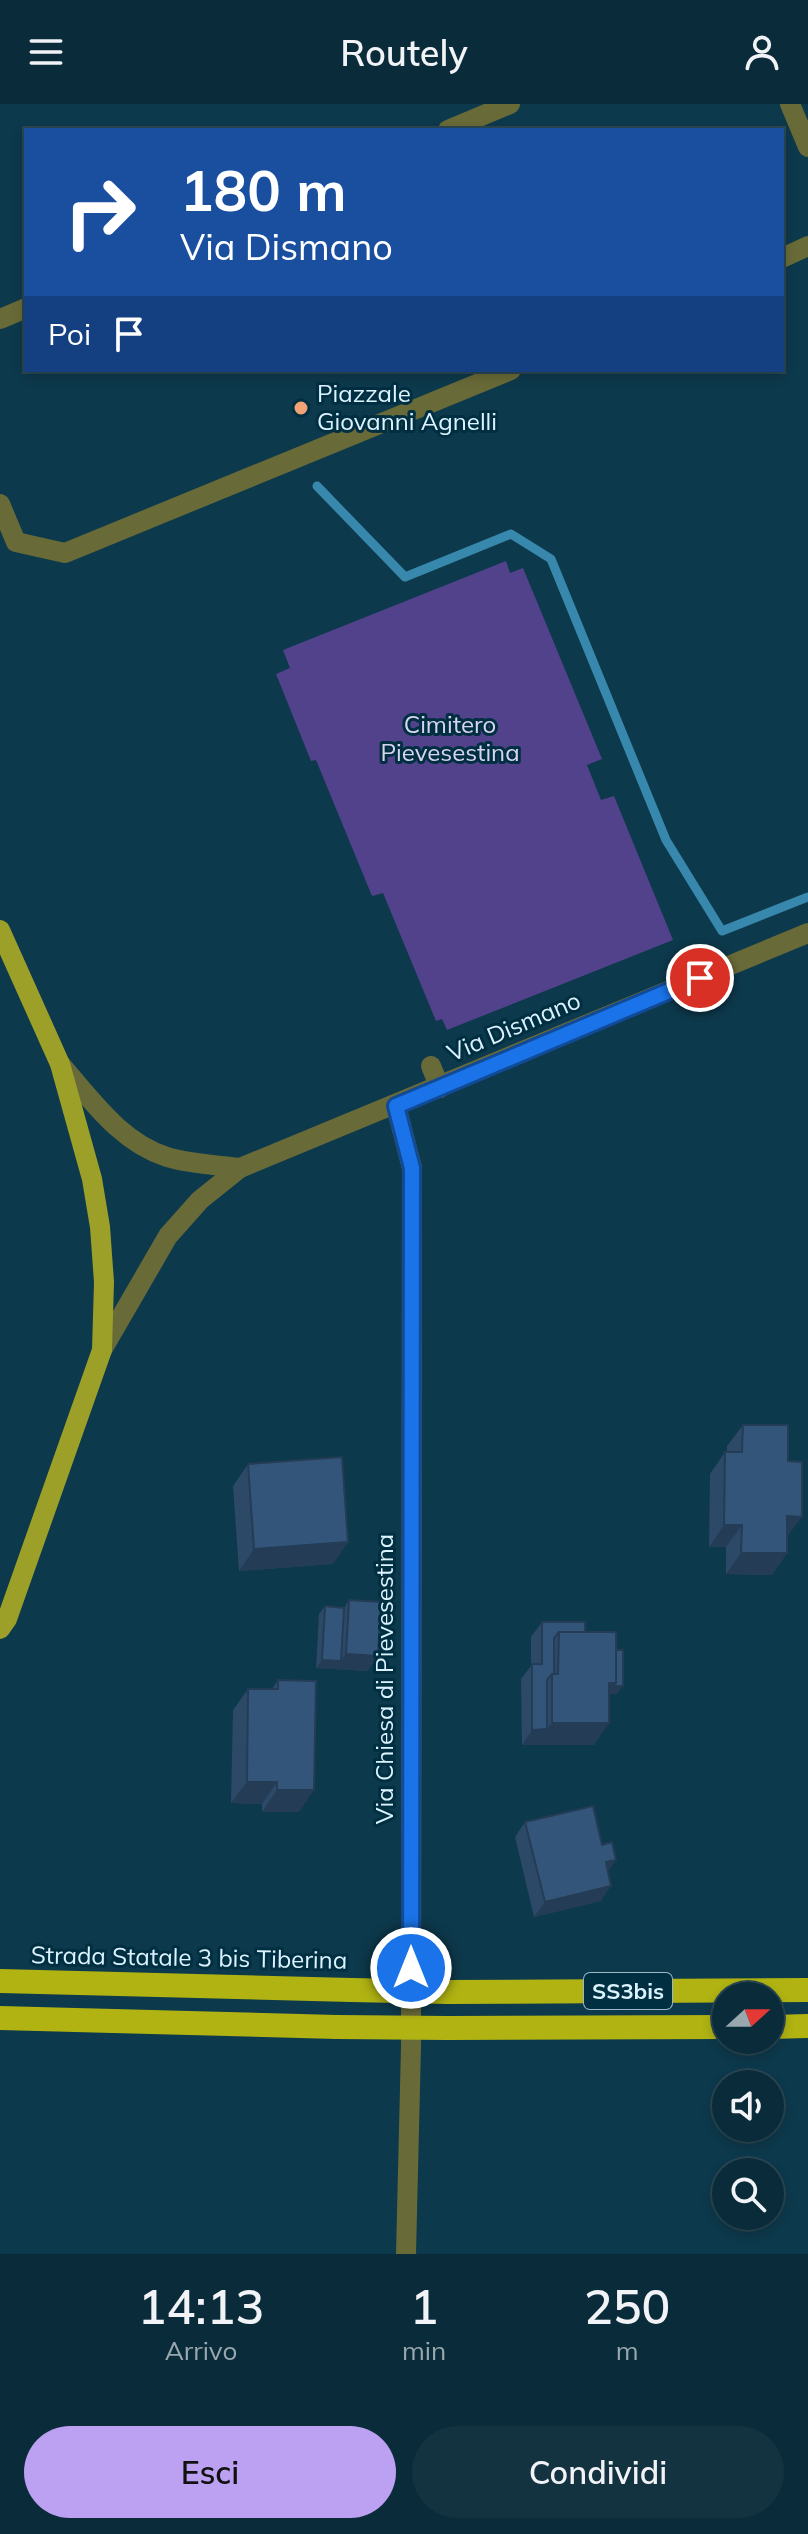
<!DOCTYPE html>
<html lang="it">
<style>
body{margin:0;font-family:Mulish,sans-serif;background:#133341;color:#f1f3f6;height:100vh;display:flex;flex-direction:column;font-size:30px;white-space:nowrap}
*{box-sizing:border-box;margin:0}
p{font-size:26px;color:#99a7ae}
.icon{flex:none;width:44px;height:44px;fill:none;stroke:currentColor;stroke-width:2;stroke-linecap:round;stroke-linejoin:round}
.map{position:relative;height:2150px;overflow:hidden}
.side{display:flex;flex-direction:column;background:#0a2b39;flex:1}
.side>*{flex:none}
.hud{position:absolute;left:24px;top:24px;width:760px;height:244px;border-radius:0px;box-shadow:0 4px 12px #0003,0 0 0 2px #2a4753;background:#1a4fa0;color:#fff;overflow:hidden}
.needle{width:52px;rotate:69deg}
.tools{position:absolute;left:712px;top:1878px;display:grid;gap:16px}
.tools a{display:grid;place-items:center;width:72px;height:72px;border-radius:50%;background:#0a2b39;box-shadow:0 4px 12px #0003,0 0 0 2px #2a4753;font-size:40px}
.pin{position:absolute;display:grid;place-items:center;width:68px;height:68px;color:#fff;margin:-34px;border:4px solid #fff;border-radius:50%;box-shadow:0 2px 8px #0007}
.me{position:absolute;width:88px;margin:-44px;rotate:0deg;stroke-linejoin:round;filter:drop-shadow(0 0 6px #0008)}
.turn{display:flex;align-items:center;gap:28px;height:168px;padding:0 24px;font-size:36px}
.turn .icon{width:104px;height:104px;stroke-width:2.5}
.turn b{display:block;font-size:56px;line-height:68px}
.then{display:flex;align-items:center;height:76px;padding:0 24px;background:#0003;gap:16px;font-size:30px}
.eta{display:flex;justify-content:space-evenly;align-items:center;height:136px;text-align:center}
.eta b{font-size:48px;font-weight:600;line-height:56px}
.primary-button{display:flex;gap:16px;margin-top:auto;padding:16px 24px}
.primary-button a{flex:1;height:92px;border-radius:48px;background:#bca0f2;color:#111;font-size:32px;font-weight:600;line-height:92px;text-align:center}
.primary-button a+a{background:#133341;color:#f1f3f6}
header{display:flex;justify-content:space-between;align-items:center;height:104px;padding:0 24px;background:#0a2b39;font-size:36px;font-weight:600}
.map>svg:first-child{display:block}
.green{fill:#52428b}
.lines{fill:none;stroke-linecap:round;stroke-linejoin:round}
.stream{stroke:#3788ac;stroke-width:9}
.minor{stroke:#686a38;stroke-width:20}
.major{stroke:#9c9f28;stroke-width:20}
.highway{stroke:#b0b312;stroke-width:24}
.highway-bridge{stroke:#b0b312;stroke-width:24}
.wall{fill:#2c4968}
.shaded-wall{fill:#243c55}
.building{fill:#335579;stroke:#243c55;stroke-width:2}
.route-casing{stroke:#114b97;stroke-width:20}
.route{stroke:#1a73e8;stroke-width:14}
.poi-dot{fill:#efa377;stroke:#002f41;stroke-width:3}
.labels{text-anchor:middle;stroke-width:6;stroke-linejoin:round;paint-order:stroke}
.shield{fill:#002f41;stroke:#9ab8c6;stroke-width:2}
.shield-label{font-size:22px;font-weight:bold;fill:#dcf3ff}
.poi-label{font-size:24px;fill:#dcf3ff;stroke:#002f41;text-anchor:start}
.park-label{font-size:24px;fill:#d8d5f0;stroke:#002f41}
.street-label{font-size:24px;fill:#dcf3ff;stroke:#002f41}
</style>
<header><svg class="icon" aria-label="menu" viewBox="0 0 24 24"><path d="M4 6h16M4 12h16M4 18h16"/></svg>Routely<svg class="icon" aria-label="person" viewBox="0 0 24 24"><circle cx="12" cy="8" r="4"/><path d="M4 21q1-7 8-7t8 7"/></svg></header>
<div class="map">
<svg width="808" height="2150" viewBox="0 0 808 2150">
<rect width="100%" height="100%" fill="#0d394c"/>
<path class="green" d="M 506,457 L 510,469 L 523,464 L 602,655 L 587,661 L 601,696 L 614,692 L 673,836 L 447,926 L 442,915 L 436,917 L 383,789 L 372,792 L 316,656 L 311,657 L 276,570 L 290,564 L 283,546 Z"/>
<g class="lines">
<path class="stream" d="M 317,382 L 405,473 L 511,430 L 551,455 L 666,736 L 722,827 L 808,793"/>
<g class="minor">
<path d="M 790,0 L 808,43"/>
<path d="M 448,26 L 510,0"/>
<path d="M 782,154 L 808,142"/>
<path d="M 0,215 L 26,204"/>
<path d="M 0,400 L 16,438 L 65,449 L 511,266"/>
<path d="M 60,960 C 91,995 120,1038 167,1053 C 190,1060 216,1061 240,1064"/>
<path d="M 431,962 L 440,984"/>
<path d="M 396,1002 L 412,1064 L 411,1942 L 406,2150"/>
<path d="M 102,1246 L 168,1132 L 200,1096 L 240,1064 L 808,829"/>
</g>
<path class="major" d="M 0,826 L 60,960 L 92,1075 L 100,1123 L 104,1178 L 102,1246 L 7,1515 L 0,1525"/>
<g class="highway">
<path d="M 0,1877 L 351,1886"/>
<path d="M 448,1888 L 808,1886"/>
<path d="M 0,1914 L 337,1923"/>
<path d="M 770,1923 L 808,1922"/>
<path d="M 447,1924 L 726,1923"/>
</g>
<g class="highway-bridge">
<path d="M 351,1886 L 448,1888"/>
<path d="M 337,1923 L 447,1924"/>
</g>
</g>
<g class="wall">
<path d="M 743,1321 L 787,1433 L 787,1449 L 772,1471 L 726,1470 L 726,1443 L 709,1443 L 710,1370 L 725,1348 L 727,1348 L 727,1342 Z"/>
<path d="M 248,1360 L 333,1460 L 239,1467 L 233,1382 Z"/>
<path d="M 349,1496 L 378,1552 L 367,1567 L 316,1564 L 319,1510 L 325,1502 L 344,1504 Z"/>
<path d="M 542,1518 L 585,1528 L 617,1590 L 609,1590 L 594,1641 L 522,1641 L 521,1575 L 531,1562 L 531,1533 Z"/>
<path d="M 278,1576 L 299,1708 L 262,1708 L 262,1700 L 231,1699 L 233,1606 L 248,1585 L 272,1585 Z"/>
<path d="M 525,1718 L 602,1741 L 616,1756 L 608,1767 L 601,1797 L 534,1813 L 515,1733 Z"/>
</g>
<g class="shaded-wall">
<path d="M 787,1412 L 802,1413 L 786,1434 Z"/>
<path d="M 724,1421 L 742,1421 L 726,1443 L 709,1443 Z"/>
<path d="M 348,1438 L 333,1460 L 239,1467 L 254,1445 Z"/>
<path d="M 741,1449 L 787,1449 L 772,1471 L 726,1470 Z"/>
<path d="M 346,1550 L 378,1552 L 367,1567 L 316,1564 L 322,1556 L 341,1557 Z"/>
<path d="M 609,1579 L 616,1579 L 623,1582 L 617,1590 L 608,1590 Z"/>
<path d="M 552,1619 L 609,1619 L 594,1641 L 522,1641 L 532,1626 L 547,1625 Z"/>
<path d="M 247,1678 L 277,1678 L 262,1700 L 231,1699 Z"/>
<path d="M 277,1686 L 314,1686 L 299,1708 L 262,1708 Z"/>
<path d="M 616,1756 L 605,1771 L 606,1758 Z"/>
<path d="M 611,1782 L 601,1797 L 534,1813 L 545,1798 Z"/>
</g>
<g class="building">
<path d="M 743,1321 L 788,1321 L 788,1357 L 802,1358 L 802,1413 L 787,1412 L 787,1449 L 741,1449 L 742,1421 L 724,1421 L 725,1348 L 742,1348 Z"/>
<path d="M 342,1353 L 348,1438 L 254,1445 L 248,1360 Z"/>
<path d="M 349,1496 L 381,1498 L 378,1552 L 346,1550 Z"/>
<path d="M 325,1502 L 344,1504 L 341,1557 L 322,1556 Z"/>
<path d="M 542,1518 L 585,1518 L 585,1528 L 559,1528 L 554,1534 L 554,1570 L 552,1570 L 547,1576 L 547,1625 L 532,1626 L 532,1560 L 542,1560 Z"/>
<path d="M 559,1528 L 616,1528 L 616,1579 L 609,1579 L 609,1619 L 552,1619 L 552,1570 L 558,1570 Z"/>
<path d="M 616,1546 L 623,1546 L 623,1582 L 614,1582 L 616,1579 Z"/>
<path d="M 278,1576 L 316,1577 L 314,1686 L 277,1686 L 277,1678 L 247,1678 L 248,1585 L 278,1585 Z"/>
<path d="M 593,1702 L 602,1741 L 612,1738 L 616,1756 L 606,1758 L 611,1782 L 545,1798 L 525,1718 Z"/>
</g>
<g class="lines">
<defs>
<path id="route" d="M 411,1864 L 412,1064 L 396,1002 L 700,874"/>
</defs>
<use href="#route" class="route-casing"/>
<use href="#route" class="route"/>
</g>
<circle class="poi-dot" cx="301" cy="304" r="8"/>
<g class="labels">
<rect class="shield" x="584" y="1869" width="88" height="36" rx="6"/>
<g class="shield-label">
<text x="628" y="1895">SS3bis</text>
</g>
<g class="poi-label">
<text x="317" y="298">Piazzale<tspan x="317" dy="28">Giovanni Agnelli</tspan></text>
</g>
<g class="park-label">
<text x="450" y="629">Cimitero<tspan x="450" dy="28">Pievesestina</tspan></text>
</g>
<g class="street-label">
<text transform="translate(514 923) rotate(-23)" y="8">Via Dismano</text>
<text transform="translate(385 1575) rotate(-90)" y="8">Via Chiesa di Pievesestina</text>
<text transform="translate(189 1854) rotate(1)" y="8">Strada Statale 3 bis Tiberina</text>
</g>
</g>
</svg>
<div class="tools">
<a><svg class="needle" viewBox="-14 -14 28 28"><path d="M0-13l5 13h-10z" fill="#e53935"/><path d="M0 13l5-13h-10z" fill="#99a7ae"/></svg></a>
<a><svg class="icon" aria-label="sound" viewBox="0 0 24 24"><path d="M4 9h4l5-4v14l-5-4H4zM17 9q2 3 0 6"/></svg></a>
<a><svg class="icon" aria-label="search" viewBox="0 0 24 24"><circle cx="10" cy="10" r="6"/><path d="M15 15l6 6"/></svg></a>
</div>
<div class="pin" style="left:700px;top:874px;background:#d93025"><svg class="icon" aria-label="arrive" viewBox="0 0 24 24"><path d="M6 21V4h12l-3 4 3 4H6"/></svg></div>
<svg class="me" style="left:411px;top:1864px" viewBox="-20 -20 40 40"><circle r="17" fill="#1a73e8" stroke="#fff" stroke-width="3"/><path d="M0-11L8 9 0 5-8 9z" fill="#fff"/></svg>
<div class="hud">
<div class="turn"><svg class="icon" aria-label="right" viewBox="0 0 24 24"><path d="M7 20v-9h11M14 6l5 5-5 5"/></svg><div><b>180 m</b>Via Dismano</div></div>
<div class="then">Poi<svg class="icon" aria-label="arrive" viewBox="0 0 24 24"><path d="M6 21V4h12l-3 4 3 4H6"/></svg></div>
</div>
</div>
<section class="side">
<div class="eta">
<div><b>14:13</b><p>Arrivo</p></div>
<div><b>1</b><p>min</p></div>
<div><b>250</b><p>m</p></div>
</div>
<div class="primary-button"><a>Esci</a><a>Condividi</a></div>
</section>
